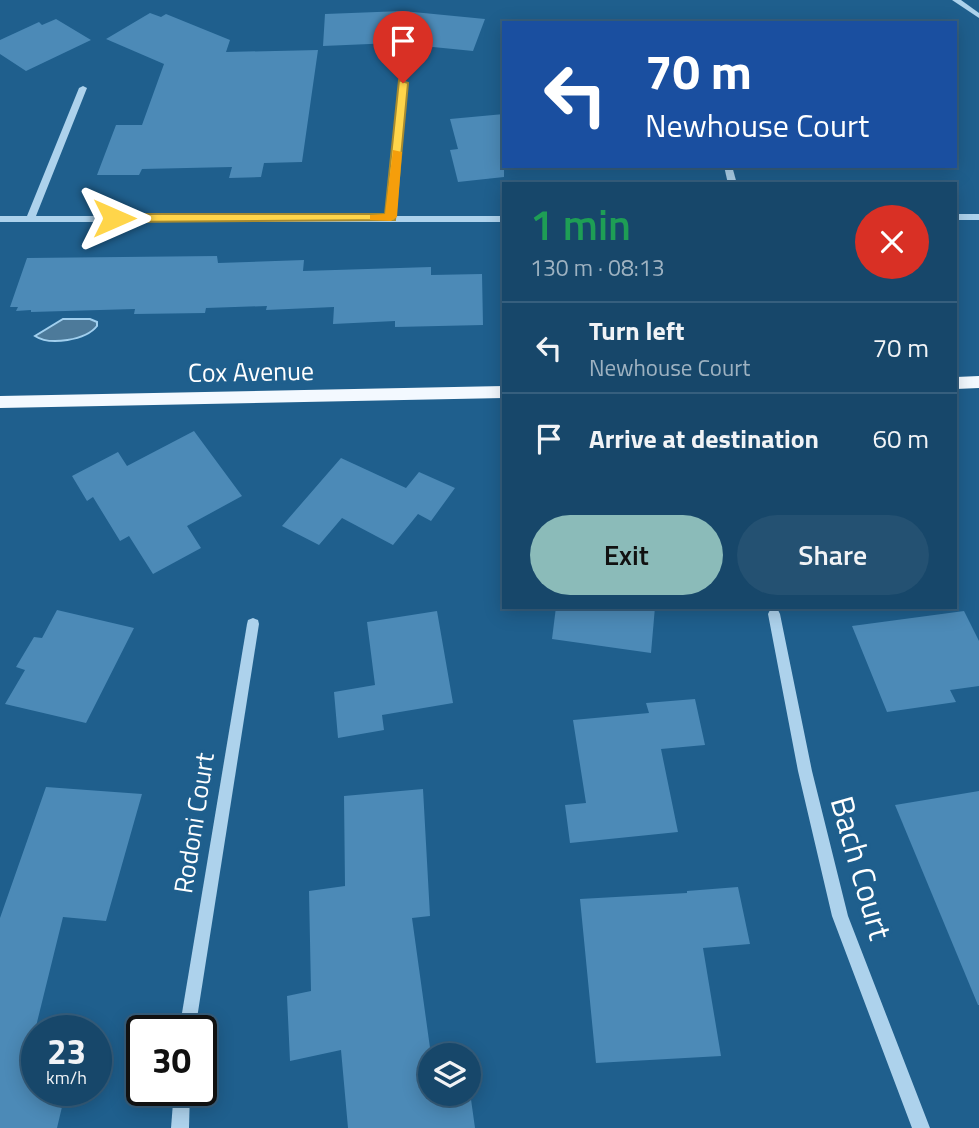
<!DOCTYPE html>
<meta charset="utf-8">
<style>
body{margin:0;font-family:"Titillium Web",sans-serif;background:#245172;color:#f1f3f6;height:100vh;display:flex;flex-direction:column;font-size:26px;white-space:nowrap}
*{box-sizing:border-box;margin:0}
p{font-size:23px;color:#9eb2c1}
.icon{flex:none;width:38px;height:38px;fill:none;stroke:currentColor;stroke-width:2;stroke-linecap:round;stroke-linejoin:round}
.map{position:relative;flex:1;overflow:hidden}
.drawer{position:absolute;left:502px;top:182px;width:455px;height:427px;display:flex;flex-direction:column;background:#17476a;border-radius:0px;box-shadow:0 4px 18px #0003,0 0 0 2px #365f7e}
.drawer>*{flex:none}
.banner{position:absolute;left:502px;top:21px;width:455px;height:147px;border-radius:0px;box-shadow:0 4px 18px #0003,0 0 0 2px #365f7e;background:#1a4fa0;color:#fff;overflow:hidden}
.fabs{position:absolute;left:418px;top:1043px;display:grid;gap:14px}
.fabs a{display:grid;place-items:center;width:63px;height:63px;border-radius:50%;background:#17476a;box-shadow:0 4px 18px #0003,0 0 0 2px #365f7e;font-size:35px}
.speed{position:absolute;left:21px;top:1015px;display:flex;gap:14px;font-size:35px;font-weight:700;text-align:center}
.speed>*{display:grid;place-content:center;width:91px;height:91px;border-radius:50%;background:#17476a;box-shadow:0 4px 18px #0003,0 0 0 2px #365f7e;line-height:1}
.speed small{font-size:18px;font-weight:400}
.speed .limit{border:4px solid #111;border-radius:10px;background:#fff;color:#111}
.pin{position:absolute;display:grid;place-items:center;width:60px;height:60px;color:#fff;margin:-72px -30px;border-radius:50% 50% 50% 0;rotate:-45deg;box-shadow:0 0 7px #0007}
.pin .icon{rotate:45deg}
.me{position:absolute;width:77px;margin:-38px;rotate:90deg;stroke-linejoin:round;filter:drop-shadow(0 0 5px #0008)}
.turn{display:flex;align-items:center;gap:24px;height:147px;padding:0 28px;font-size:32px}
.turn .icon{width:91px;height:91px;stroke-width:2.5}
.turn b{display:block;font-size:49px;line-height:60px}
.round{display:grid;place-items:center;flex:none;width:74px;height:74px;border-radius:37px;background:#245172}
.headline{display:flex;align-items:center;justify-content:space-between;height:119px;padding:0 28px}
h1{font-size:42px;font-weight:600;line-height:52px;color:#1e9e55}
.primary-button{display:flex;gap:14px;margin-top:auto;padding:14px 28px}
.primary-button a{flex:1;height:80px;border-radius:42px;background:#8bbbb9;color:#111;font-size:28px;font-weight:600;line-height:80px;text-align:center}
.primary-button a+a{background:#245172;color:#f1f3f6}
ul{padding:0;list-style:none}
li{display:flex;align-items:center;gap:21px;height:91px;padding:0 28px;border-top:2px solid #365f7e}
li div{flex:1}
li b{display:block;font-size:26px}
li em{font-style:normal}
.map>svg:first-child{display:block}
.water{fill:#4d7a9a;stroke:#a1cfee;stroke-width:2}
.building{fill:#4c8ab7}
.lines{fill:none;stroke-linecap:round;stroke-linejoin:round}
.minor{fill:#add2ec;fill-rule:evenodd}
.major{fill:#f3f9ff;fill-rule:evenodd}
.route{fill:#ffd54a;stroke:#a68a30;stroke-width:2}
.slow{fill:#f59e0b}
.labels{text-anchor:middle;stroke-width:7;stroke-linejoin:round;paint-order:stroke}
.street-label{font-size:26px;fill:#fff;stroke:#1f5f8d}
.near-street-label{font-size:32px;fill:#fff;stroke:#1f5f8d}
</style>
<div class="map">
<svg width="979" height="1128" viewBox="0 0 979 1128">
<rect width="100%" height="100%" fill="#1f5f8d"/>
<path class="water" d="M 63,319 L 90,319 L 97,322 L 97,326 C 86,340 50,346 35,336 Z"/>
<g class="building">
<path d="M 403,11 L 485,19 L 473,51 L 393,43 L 323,46 L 325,14 Z"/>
<path d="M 150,13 L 161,17 L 166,14 L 230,40 L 226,52 L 318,50 L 302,162 L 264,163 L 261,177 L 229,178 L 232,167 L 142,169 L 139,175 L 97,175 L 116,125 L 142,125 L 164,64 L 106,39 Z"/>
<path d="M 56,19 L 91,40 L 26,71 L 0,54 L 0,40 L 39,22 L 42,25 Z"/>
<path d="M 504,114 L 504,177 L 458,182 L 450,150 L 458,149 L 450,119 Z"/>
<path d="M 217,256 L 218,263 L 304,260 L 303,271 L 431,267 L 431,275 L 482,274 L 483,325 L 395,327 L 395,321 L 333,324 L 334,307 L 266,310 L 267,306 L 206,308 L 205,313 L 134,314 L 135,309 L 31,312 L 31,310 L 16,311 L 18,307 L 10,307 L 27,258 Z"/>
<path d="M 194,431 L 242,496 L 187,526 L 201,548 L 153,574 L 129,536 L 120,541 L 93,497 L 87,501 L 72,476 L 118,452 L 127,466 Z"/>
<path d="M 341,458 L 406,488 L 419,472 L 455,488 L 431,521 L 418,514 L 393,545 L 342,518 L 319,545 L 282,526 Z"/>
<path d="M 556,607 L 655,607 L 651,653 L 552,639 Z"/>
<path d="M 57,610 L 134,628 L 86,723 L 5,704 L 25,670 L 16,667 L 34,637 L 42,638 Z"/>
<path d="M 437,611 L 453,703 L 382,715 L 384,730 L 338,738 L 334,692 L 375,685 L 367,622 Z"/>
<path d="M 964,611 L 979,641 L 979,686 L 950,690 L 956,702 L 887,712 L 852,626 Z"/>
<path d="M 695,699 L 705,745 L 661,749 L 678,832 L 570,843 L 565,805 L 586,803 L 573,720 L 649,713 L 646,703 Z"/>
<path d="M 46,787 L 142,794 L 106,921 L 63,917 L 24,1075 L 37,1075 L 37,1090 L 66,1090 L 57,1128 L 0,1128 L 0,918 Z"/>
<path d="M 423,789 L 430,916 L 412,918 L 431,1055 L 430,1094 L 469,1094 L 469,1085 L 475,1128 L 348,1128 L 341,1050 L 290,1061 L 287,996 L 311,991 L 309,891 L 345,886 L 344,796 Z"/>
<path d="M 979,791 L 979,1005 L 978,1005 L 895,805 Z"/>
<path d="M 738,887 L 750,944 L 703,948 L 721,1056 L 596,1063 L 580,899 L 687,893 L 687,891 Z"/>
</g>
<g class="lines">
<g class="minor">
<path d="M 952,0 L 961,0 L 979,13 L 979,18 Z"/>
<path d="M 400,81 L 407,83 L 396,216 L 504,216 L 504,222 L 0,222 L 0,216 L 27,216 L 79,88 L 83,86 L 87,88 L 36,216 L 386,216 Z"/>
<path d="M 724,166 L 732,166 L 737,184 L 728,184 Z"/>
<rect x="956" y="214" width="23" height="6"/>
<path d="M 774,608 L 778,610 L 780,614 L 812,771 L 848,916 L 930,1128 L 912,1128 L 832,916 L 798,771 L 768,614 L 770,610 Z"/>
<path d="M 253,618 L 258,620 L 259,624 L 195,1031 L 179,1031 L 247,624 L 248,620 Z"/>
<path d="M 174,1090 L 190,1090 L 189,1128 L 171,1128 Z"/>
</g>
<g class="major">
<path d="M 979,376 L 979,388 L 956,389 L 956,377 Z"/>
<path d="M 504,386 L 504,398 L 0,408 L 0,396 Z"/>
</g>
</g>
<path class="route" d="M 399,80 L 408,83 L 395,220 L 114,222 L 108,218 L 114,214 L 385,214 Z"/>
<path class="slow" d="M 393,150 L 402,152 L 397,217 L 391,221 L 370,220 L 370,215 L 385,214 Z"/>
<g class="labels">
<g class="street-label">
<text transform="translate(251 372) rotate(-1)" y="9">Cox Avenue</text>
<text transform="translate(194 823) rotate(-81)" y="9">Rodoni Court</text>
</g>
<g class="near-street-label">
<text transform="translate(861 868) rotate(74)" y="11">Bach Court</text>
</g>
</g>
</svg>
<div class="fabs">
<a><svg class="icon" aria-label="layers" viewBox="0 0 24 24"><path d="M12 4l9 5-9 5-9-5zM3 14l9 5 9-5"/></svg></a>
</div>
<div class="speed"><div>23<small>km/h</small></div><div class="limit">30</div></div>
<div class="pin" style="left:403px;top:83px;background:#d93025"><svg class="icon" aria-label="arrive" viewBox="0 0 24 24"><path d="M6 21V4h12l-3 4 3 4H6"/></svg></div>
<svg class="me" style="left:114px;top:218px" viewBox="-20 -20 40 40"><path d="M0-17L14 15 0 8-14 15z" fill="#ffd54a" stroke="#fff" stroke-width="4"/></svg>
<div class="banner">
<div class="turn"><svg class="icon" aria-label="left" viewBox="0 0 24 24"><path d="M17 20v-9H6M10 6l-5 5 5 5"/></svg><div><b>70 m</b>Newhouse Court</div></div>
</div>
<section class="drawer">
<div class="headline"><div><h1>1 min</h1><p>130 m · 08:13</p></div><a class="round" style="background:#d93025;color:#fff"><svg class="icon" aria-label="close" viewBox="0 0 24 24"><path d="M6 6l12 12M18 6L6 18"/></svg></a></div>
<ul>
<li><svg class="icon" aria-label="left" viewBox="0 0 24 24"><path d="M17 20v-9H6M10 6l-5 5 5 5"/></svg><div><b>Turn left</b><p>Newhouse Court</p></div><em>70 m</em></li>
<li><svg class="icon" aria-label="arrive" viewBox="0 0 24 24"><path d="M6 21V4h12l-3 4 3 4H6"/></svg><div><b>Arrive at destination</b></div><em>60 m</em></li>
</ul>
<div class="primary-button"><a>Exit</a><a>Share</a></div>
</section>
</div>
